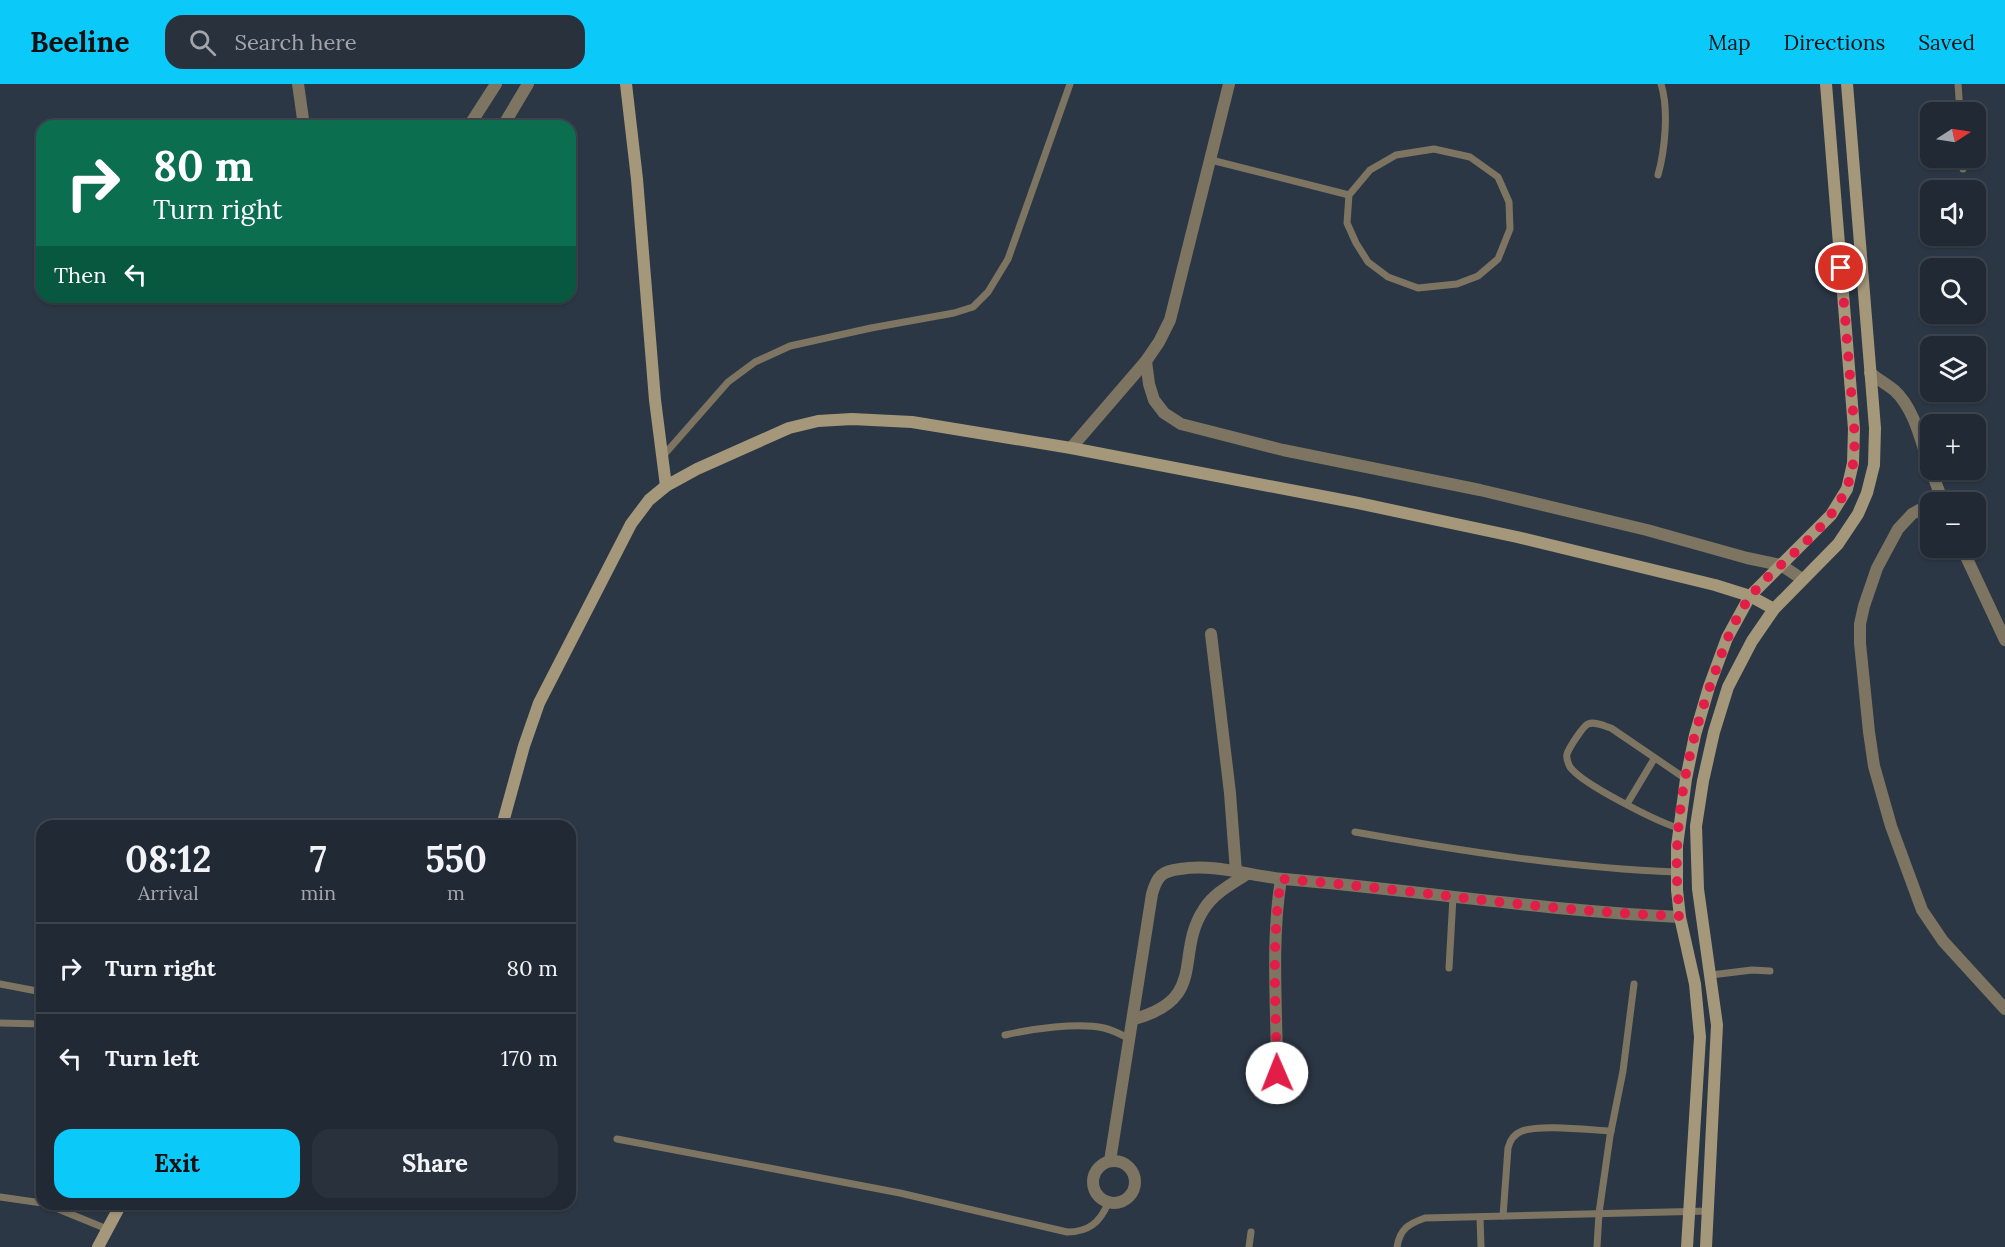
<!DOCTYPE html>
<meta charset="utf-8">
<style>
body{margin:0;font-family:Lora,serif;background:#29313c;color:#f1f3f6;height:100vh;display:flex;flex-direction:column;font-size:22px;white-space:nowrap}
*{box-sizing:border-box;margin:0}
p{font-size:20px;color:#a2a6ac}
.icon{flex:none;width:33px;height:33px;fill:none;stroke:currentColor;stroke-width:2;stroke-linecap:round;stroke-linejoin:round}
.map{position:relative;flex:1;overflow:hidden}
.details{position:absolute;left:36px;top:736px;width:540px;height:390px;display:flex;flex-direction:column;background:#212934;border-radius:18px;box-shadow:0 2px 4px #0004,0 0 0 2px #3e454f}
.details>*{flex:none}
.hud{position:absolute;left:36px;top:36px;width:540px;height:183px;border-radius:18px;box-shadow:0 2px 4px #0004,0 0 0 2px #3e454f;background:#0b6e4f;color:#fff;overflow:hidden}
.needle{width:39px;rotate:78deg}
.buttons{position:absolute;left:1920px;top:18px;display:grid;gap:12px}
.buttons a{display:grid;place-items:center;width:66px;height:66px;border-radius:12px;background:#212934;box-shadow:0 2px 4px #0004,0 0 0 2px #3e454f;font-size:30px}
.pin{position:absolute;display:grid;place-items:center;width:51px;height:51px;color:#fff;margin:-26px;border:3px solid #fff;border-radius:50%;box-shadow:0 2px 6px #0007}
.me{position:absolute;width:66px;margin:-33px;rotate:359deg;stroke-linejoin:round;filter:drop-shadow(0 0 4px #0008)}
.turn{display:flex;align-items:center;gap:21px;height:126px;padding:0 18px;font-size:27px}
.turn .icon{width:78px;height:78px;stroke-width:2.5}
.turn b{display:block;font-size:42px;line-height:51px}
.then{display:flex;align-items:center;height:57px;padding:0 18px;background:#0003;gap:12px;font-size:22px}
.eta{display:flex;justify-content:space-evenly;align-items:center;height:102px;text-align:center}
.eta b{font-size:36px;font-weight:800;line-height:42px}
.primary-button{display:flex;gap:12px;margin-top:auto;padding:12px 18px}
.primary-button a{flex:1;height:69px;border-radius:18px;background:#0bcafa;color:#111;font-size:24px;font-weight:800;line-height:69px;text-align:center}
.primary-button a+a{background:#29313c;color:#f1f3f6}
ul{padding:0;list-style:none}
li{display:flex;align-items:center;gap:18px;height:90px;padding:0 18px;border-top:2px solid #3e454f}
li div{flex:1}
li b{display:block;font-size:22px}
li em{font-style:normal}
header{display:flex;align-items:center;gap:36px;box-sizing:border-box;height:84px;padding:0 30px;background:#0bcafa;color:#111}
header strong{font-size:28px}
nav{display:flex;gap:33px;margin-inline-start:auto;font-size:21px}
.search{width:420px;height:54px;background:#29313c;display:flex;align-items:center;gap:15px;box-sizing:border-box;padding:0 21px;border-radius:18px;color:#a2a6ac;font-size:22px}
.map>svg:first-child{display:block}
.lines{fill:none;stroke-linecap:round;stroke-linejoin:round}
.lane{stroke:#7d7562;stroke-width:7}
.street{stroke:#7d7562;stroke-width:12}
.secondary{stroke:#a5987a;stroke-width:12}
.route{stroke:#e11d48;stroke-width:10;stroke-dasharray:0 18}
</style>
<header>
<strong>Beeline</strong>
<div class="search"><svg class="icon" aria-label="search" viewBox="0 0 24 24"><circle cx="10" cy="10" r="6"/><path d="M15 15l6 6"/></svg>Search here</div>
<nav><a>Map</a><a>Directions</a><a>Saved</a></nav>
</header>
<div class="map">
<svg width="2005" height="1163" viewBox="0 0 2005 1163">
<rect width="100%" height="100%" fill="#2c3745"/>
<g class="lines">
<g class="lane">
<path d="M 1958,0 L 1960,28"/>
<path d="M 1434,65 L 1470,73 L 1498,93 L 1509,118 L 1510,145 L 1498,175 L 1478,192 L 1457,200 L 1418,204 L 1388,193 L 1368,178 L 1356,159 L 1347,139 L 1349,111 L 1370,86 L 1396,71 Z"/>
<path d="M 1963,74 L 1963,85"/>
<path d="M 1211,76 L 1349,111"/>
<path d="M 1658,91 C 1665,66 1669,25 1661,0"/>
<path d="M 663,372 L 728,298 L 755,278 L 790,262 L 871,244 L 954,229 L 973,223 L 988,208 L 1008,175 L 1070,0"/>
<path d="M 1627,720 L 1654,675"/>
<path d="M 1678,744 C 1656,737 1582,700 1570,683 C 1568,679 1566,674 1567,670 C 1569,664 1583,642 1588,640 C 1595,637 1604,642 1611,644 L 1686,695"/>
<path d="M 1355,748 C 1461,767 1569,784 1677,788"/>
<path d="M 1449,884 L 1453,813"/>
<path d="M 1711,891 L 1752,886 L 1770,887"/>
<path d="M 0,900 L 42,908"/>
<path d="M 0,939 L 42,940"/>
<path d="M 1005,951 C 1031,945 1078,938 1104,944 C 1113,946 1122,951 1130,955"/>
<path d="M 617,1055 L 900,1109 L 1067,1148 C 1088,1148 1100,1139 1108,1119"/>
<path d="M 0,1113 L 42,1119"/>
<path d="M 46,1120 L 107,1145"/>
<path d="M 1503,1132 L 1508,1064 C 1510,1056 1514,1050 1522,1047 C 1540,1040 1590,1046 1611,1047"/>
<path d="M 1480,1133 L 1481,1163"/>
<path d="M 1249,1163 L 1251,1148"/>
<path d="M 1397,1163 C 1400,1145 1408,1140 1425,1134 L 1709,1127"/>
<path d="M 1597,1163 L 1599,1129 L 1610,1052 L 1623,987 L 1634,900"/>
</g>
<g class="street">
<path d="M 298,0 L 304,42"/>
<path d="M 469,42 L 496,0"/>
<path d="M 503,42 L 528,0"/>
<path d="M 1146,277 L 1149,300 L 1154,316 L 1164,329 L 1181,340 L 1283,366 L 1480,406 L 1647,446 L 1747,474 L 1781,481 L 1802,495"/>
<path d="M 1870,289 C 1878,295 1886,300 1894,306 C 1915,325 1921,358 1930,384"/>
<path d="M 1071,364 L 1146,277 L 1159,258 L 1170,236 L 1229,0"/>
<path d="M 1931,386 L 1943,418"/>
<path d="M 1941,414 L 1912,430 L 1898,445 L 1877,484 L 1864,522 L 1860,540 L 1860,559 L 1869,648 L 1874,682 L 1891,742 L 1922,826 L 1943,857 L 2005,925"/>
<path d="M 1962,464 L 2005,556"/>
<path d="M 1211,550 L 1230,709 L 1236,788"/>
<path d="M 1134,935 C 1209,915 1174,870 1204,825 C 1214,809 1232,800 1247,790"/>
<path d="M 1277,1004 C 1278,935 1270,864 1281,795"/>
<circle cx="1114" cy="1098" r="21"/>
<path d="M 1110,1077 L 1152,810 C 1157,792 1162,787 1180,785 C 1214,779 1250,792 1284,795 C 1416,806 1547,827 1680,833"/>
</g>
<g class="secondary">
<path d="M 626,0 L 637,95 L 655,316 L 666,402"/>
<path d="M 502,742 L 524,662 L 539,619 L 631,440 L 649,416 L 666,402 L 697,385 L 789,344 L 818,337 L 852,335 L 912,338 L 1071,364 L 1358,419 L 1517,453 L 1715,501 L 1750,512 L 1774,525"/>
<path d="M 98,1163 L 121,1120"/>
<path d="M 1687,1163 L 1700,953 L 1695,900 L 1680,833 L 1677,806 L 1677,762 L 1686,695 L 1695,651 L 1709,603 L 1727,554 L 1750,512 L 1831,431 L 1847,405 L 1853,379 L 1854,345 L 1826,0"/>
<path d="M 1706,1163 L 1717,941 L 1698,805 L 1696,742 L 1703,697 L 1714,648 L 1728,603 L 1752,557 L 1774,525 L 1838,460 L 1858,430 L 1867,409 L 1874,381 L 1875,344 L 1847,0"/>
</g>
</g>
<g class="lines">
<path class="route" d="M 1277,989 C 1276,925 1271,858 1281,795 C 1414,805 1546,828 1680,832 C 1669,748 1687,662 1717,583 C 1725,559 1735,534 1750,513 C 1755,506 1762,500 1768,493 C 1794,468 1832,439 1846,405 C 1861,371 1852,328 1850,293 C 1847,256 1844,220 1841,184"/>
</g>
</svg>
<div class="buttons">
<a><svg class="needle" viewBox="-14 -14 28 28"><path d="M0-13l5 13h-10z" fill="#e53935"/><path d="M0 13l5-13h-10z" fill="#a2a6ac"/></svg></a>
<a><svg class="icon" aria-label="sound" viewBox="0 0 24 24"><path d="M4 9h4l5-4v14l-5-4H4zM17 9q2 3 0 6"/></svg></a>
<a><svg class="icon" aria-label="search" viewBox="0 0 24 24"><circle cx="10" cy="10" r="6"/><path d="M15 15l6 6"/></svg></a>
<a><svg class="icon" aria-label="layers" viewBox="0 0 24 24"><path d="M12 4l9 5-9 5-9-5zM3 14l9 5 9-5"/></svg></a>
<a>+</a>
<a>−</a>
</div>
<div class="pin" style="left:1841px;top:184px;background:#d93025"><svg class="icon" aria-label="arrive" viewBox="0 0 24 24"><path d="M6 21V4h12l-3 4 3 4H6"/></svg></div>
<svg class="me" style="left:1277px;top:989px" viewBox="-20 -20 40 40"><circle r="19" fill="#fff"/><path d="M0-13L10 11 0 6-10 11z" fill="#e11d48"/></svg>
<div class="hud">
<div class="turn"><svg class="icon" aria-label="right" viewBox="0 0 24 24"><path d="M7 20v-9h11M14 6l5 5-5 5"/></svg><div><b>80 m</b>Turn right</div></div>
<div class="then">Then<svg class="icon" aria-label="left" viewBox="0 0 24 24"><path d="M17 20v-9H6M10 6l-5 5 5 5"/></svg></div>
</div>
<section class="details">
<div class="eta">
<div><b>08:12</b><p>Arrival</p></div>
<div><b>7</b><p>min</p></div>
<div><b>550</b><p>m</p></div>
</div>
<ul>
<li><svg class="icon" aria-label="right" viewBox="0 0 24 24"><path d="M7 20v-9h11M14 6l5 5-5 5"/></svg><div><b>Turn right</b></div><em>80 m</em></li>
<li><svg class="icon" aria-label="left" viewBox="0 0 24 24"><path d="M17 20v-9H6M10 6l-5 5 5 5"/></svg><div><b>Turn left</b></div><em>170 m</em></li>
</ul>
<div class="primary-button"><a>Exit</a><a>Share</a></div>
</section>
</div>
